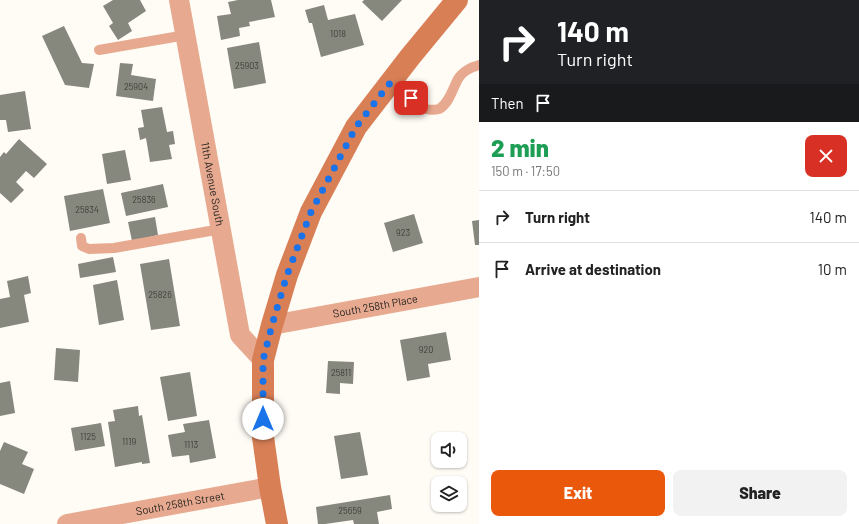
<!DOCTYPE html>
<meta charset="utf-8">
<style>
body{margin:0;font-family:Barlow,sans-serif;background:#f2f2f2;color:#222;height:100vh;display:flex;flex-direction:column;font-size:15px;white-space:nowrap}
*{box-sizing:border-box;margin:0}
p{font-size:13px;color:#767676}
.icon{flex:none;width:22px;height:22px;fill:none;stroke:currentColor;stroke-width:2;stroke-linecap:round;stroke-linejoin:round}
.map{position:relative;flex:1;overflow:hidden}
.drawer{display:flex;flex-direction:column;background:#fff;width:380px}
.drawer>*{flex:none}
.hud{background:#202124;color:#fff;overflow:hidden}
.fabs{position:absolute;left:431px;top:432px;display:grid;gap:8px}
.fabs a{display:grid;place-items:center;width:36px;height:36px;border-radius:8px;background:#fff;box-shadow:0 1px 3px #0004;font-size:20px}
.pin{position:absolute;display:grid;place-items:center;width:34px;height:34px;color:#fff;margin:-17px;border-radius:8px;box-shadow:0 2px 6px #0006}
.me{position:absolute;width:44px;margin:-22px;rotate:0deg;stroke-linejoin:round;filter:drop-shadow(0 0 3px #0008)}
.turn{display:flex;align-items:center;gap:14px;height:84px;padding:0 12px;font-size:18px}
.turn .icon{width:52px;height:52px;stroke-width:2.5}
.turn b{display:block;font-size:28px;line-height:34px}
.then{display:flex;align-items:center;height:38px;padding:0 12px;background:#0003;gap:8px;font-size:15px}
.round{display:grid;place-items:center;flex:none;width:42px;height:42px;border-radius:8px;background:#f2f2f2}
.summary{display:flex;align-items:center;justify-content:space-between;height:68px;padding:0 12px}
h1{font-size:24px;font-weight:800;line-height:30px;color:#1e9e55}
.primary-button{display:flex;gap:8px;margin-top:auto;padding:8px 12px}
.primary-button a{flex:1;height:46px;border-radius:8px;background:#ea580c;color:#fff;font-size:16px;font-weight:800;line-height:46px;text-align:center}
.primary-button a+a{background:#f2f2f2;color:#222}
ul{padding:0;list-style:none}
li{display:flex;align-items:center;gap:12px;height:52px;padding:0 12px;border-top:1px solid #e0e0e0}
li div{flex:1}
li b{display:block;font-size:15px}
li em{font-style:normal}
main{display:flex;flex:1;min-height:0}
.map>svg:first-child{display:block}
.building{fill:#86877d}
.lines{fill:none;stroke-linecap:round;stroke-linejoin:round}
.lane{stroke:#e7a98f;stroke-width:10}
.street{stroke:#e7a98f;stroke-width:20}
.secondary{stroke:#d87f56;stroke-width:22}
.route{stroke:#1a73e8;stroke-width:7;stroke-dasharray:0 12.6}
.labels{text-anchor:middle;stroke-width:3.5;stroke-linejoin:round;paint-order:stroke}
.number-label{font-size:9px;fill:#3f3e39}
.street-label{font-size:11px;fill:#272522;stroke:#fff}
</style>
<main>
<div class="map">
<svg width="479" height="524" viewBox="0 0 479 524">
<rect width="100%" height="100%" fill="#fffbf5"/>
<g class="building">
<path d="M 113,0 L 140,0 L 146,11 L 128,23 L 132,31 L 118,40 L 109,26 L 113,23 L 103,6 Z"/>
<path d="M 238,0 L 271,0 L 275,17 L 249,22 L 250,26 L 239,28 L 240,36 L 221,40 L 217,16 L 231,14 L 228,2 Z"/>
<path d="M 364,0 L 402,0 L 382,21 L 362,2 Z"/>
<path d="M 324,5 L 328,20 L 355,14 L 364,45 L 321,57 L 312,23 L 309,23 L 305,10 Z"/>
<path d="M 64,26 L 82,63 L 94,64 L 89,88 L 65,85 L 42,36 Z"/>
<path d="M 259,42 L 266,83 L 234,89 L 227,48 Z"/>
<path d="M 120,63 L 133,64 L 131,75 L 156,79 L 153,101 L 116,96 Z"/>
<path d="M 25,91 L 31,129 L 8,132 L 6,120 L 0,120 L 0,95 Z"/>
<path d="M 162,107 L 167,132 L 173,131 L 175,144 L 169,145 L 172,159 L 150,162 L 146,138 L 140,140 L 138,128 L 144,127 L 141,110 Z"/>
<path d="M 19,139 L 47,164 L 34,178 L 26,171 L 16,182 L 24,190 L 11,203 L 0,193 L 0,157 L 4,152 L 6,154 Z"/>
<path d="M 125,150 L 131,180 L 107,184 L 102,154 Z"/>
<path d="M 163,184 L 168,207 L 126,216 L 121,193 Z"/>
<path d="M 103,189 L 110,223 L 70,231 L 64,196 Z"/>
<path d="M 414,214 L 423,243 L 393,252 L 384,223 Z"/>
<path d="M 155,217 L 158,235 L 132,241 L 128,222 Z"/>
<path d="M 479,220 L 479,245 L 475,245 L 472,221 Z"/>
<path d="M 113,257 L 116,272 L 80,278 L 78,264 Z"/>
<path d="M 169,259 L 180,326 L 151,330 L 140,264 Z"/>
<path d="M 28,276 L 31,293 L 24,295 L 29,322 L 0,328 L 0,299 L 10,297 L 7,281 Z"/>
<path d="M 117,280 L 124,320 L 99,325 L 93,285 Z"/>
<path d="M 446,332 L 451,360 L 428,364 L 430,377 L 407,381 L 400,340 Z"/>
<path d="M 56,348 L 80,350 L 78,382 L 54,380 Z"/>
<path d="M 328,361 L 354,362 L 353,384 L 340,383 L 340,394 L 326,393 Z"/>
<path d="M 190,372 L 197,416 L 168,421 L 160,377 Z"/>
<path d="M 10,381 L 15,413 L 0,416 L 0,383 Z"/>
<path d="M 138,406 L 139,416 L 142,415 L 150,463 L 142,464 L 142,462 L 115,467 L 108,422 L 115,421 L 113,410 Z"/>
<path d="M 209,420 L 216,458 L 190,463 L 189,455 L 172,457 L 168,435 L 185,432 L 183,424 Z"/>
<path d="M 101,423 L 105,446 L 75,451 L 71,428 Z"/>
<path d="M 360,432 L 368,475 L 341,479 L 334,436 Z"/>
<path d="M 4,442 L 28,452 L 22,464 L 34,469 L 24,494 L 0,484 L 0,451 Z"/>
<path d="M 390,495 L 392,509 L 377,512 L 379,524 L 354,524 L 353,520 L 325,524 L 318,524 L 316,507 Z"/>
</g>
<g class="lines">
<g class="lane">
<path d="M 99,50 L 186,35"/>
<path d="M 390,83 L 426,109 C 430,110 435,110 439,109 C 449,104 453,88 458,79 C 462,72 471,67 479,65"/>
<path d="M 81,238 L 82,246 L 89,249 L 114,248 L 221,229"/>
</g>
<g class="street">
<path id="s1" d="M 179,0 L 240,335 L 263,360"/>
<path id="s2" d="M 272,325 L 479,287"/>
<path id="s3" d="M 67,524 L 270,487"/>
</g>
<path class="secondary" d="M 277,524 L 270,487 L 263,437 L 263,360 L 272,325 L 287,275 L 311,212 L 356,127 L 410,57 L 457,0"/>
</g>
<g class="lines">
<path class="route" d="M 263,419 L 263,360 L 272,325 L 287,275 L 311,212 L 356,127 L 390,83 L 411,98"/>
</g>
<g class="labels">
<g class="number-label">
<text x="338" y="37">1018</text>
<text x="247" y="69">25903</text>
<text x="136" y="90">25904</text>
<text x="144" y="203">25836</text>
<text x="87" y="213">25834</text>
<text x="403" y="236">923</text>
<text x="160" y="298">25826</text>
<text x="426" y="353">920</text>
<text x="341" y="376">25811</text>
<text x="88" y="440">1125</text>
<text x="129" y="445">1119</text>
<text x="191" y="448">1113</text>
<text x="350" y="514">25659</text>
</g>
<g class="street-label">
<text dy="4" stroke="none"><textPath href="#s1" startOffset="187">11th Avenue South</textPath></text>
<text dy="4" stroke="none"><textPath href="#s2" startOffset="105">South 258th Place</textPath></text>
<text dy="4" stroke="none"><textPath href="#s3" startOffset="115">South 258th Street</textPath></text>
</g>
</g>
</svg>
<div class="fabs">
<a><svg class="icon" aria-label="sound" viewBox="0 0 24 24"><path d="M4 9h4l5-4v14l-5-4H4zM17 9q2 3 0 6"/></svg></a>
<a><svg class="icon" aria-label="layers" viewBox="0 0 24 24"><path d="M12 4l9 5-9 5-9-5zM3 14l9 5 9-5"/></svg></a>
</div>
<div class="pin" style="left:411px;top:98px;background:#d93025"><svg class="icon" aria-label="arrive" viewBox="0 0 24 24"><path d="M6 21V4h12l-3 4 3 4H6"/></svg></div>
<svg class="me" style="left:263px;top:419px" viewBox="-20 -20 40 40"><circle r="19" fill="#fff"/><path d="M0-13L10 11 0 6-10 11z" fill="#1a73e8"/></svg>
</div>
<section class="drawer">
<div class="hud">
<div class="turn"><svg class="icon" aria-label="right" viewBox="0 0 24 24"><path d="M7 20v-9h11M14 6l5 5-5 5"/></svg><div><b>140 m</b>Turn right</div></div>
<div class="then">Then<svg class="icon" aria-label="arrive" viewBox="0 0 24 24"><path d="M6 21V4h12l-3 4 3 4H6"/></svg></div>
</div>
<div class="summary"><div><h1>2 min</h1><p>150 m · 17:50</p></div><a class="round" style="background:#d93025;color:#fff"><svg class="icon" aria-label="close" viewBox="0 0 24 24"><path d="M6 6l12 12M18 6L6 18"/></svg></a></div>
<ul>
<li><svg class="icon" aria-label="right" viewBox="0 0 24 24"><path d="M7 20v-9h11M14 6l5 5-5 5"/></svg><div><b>Turn right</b></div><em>140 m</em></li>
<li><svg class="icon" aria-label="arrive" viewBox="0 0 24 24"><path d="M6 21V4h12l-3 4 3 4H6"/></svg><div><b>Arrive at destination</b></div><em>10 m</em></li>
</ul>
<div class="primary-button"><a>Exit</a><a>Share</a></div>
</section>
</main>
